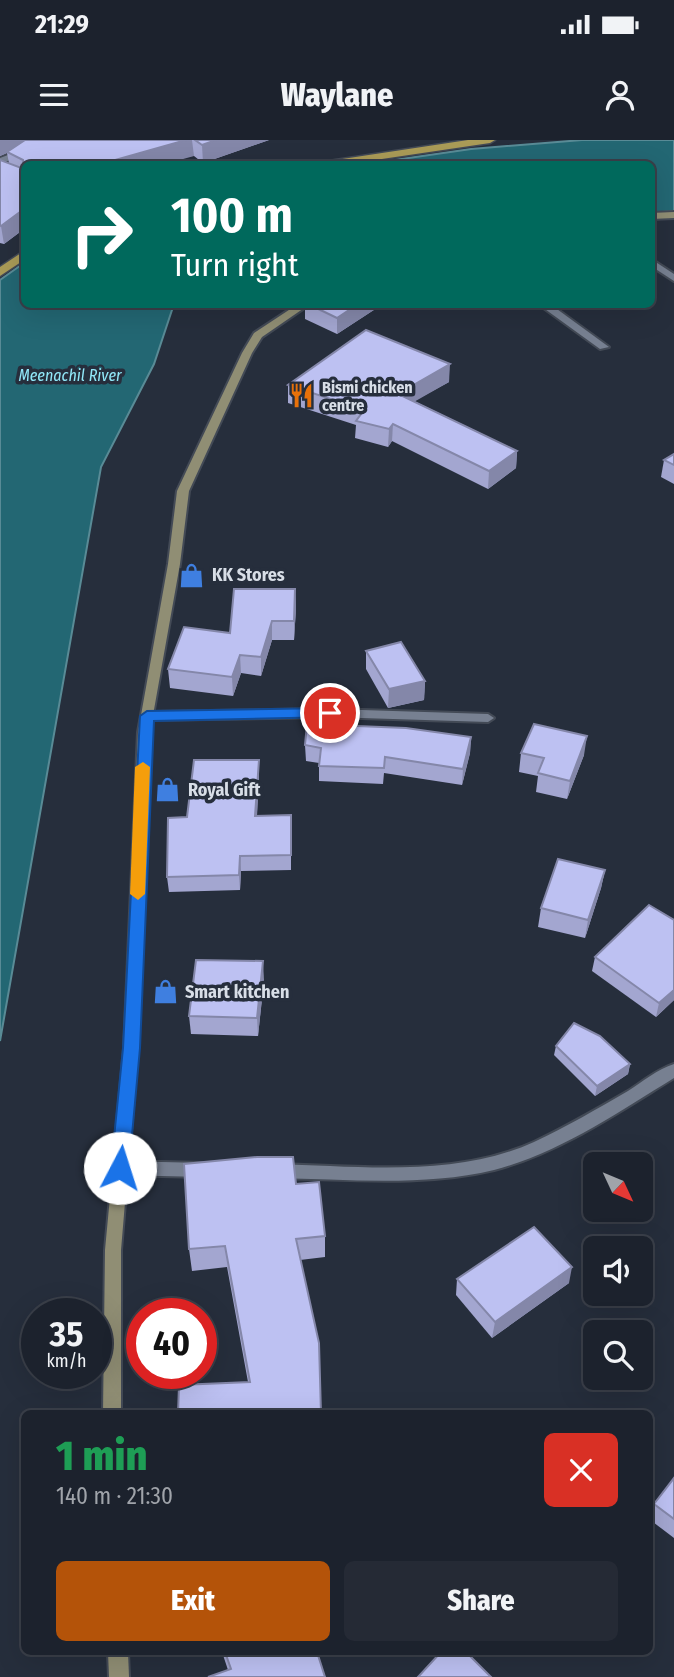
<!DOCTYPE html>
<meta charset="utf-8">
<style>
body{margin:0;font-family:"Fira Sans Condensed",sans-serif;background:#252a35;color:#f1f3f6;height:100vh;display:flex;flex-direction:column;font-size:26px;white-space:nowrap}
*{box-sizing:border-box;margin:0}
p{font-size:23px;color:#a0a4aa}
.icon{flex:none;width:38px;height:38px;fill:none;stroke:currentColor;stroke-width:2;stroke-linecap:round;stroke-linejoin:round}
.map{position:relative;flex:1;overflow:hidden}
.side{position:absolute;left:21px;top:1270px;width:632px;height:245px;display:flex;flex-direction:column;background:#1c222d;border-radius:10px;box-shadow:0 7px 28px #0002,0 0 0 2px #3a3f49}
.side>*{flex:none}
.banner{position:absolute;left:21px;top:21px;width:634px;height:147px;border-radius:10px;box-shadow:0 7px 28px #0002,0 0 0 2px #3a3f49;background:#00695c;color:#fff;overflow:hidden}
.needle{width:46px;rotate:134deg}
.controls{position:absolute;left:583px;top:1012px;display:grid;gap:14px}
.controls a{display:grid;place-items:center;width:70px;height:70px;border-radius:10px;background:#1c222d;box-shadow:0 7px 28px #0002,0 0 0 2px #3a3f49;font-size:35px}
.speed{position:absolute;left:21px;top:1158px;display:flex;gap:14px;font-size:35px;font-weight:700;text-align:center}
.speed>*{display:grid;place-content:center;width:91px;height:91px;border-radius:50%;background:#1c222d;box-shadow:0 7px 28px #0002,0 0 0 2px #3a3f49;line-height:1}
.speed small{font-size:18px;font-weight:400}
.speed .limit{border:10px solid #d22;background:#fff;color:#111}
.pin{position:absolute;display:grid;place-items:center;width:60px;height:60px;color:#fff;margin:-30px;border:4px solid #fff;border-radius:50%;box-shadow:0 2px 7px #0007}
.me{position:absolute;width:77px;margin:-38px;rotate:5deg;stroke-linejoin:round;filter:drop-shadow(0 0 5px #0008)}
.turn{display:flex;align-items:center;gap:24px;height:147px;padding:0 35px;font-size:32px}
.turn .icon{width:91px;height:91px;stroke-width:2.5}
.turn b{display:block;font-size:49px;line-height:60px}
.round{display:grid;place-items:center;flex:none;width:74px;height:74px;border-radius:10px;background:#252a35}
.summary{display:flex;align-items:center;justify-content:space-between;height:119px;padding:0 35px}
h1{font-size:42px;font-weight:800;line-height:52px;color:#1e9e55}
.cta{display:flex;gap:14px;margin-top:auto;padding:14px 35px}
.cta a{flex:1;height:80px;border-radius:10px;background:#b45309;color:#fff;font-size:28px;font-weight:800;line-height:80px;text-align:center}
.cta a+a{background:#252a35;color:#f1f3f6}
.status{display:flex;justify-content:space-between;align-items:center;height:49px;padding:0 35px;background:#1c222d;direction:ltr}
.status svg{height:19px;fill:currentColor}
header{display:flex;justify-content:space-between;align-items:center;height:91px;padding:0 35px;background:#1c222d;font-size:32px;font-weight:800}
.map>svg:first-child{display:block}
.water{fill:#236773;stroke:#598b96;stroke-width:2}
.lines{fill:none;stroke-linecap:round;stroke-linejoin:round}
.lane-casing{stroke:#434a56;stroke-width:4}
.street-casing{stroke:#434a56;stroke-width:4}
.secondary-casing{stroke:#434a56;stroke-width:4}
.primary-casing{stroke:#434a56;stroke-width:3}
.lane{fill:#778091;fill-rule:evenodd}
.street{fill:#778091;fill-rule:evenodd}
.secondary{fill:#908e74;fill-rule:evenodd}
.primary{fill:#aa9b57;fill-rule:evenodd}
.wall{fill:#a3a6d0}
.shaded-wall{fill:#8487a9}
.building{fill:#bdc1f2;stroke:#8487a9;stroke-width:2}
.route{fill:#1a73e8;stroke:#114b97;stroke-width:2}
.slow{fill:#f59e0b}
.labels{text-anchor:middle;stroke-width:7;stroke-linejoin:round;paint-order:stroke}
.far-water-label{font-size:16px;font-style:italic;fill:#91e8f9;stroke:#262e3c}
.far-poi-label{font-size:16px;font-weight:bold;fill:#d8dee7;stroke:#262e3c;text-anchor:start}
.poi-label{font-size:18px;font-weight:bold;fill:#d8dee7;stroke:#262e3c;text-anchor:start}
</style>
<div class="status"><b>21:29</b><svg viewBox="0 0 49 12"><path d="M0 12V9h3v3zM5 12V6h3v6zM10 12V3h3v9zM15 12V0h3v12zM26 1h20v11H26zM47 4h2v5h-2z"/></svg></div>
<header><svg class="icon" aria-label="menu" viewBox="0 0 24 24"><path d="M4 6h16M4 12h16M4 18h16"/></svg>Waylane<svg class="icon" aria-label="person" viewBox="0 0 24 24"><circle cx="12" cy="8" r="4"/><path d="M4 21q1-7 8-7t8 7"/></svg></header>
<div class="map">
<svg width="674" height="1537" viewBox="0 0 674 1537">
<rect width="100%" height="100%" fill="#262e3c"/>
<g class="water">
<path d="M 582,0 L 674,0 L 674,71 L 651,73 L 651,24 L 367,24 L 471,9 Z"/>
<path d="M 24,123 L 24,164 L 178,165 L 173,167 L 154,224 L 101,327 L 0,901 L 0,140 Z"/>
</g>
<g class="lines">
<defs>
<path id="lane" d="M 538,164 L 550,164 L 609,207 L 600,209 Z"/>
<g id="street">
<path d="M 48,0 L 60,0 L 0,24 L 0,18 Z"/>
<path d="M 651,119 L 674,134 L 674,141 L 651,126 Z"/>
<path d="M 330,569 L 488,574 L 494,578 L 488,582 L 330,577 L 147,580 L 141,576 L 147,572 Z"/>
<path d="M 674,924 L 674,938 C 617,973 559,1013 494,1030 C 423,1047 347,1039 275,1038 L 269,1036 L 267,1031 L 269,1026 L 275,1024 C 359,1026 455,1038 534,1002 C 566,987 597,969 628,951 C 642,942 658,929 674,924 Z"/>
<path d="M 120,1021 L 203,1023 L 209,1025 L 211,1030 L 209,1035 L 203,1037 L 120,1035 L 114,1033 L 112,1028 L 114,1023 Z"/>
</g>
<g id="secondary">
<path d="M 674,72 L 674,78 L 651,79 L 651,73 Z"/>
<path d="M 298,164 L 310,164 L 262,197 L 252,213 L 189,351 L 180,424 L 150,592 L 138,908 L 121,1110 L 121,1274 L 103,1274 L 105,1110 L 124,908 L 138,592 L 168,424 L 177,351 L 242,213 L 254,193 Z"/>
<path d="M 108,1512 L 128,1512 L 129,1537 L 109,1537 Z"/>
</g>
<g id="primary">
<path d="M 468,0 L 495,0 L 490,3 L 348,24 L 324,24 L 329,21 Z"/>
<path d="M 24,111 L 24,120 L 0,136 L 0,127 Z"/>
</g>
</defs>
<use href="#lane" class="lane-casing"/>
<use href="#street" class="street-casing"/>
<use href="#secondary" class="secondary-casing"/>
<use href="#primary" class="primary-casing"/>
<use href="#lane" class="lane"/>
<use href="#street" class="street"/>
<use href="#secondary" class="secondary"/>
<use href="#primary" class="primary"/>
</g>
<g class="wall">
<path d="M 0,0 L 269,0 L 203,23 L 194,16 L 24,24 L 24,89 L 4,104 L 0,103 L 0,20 L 9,23 L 7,13 L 0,16 Z"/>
<path d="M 305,164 L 383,164 L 337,194 L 305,179 Z"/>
<path d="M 435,164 L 452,164 L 445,169 Z"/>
<path d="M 449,242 L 414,261 L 517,311 L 516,328 L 488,349 L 392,301 L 388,307 L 355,298 L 356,285 L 288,263 L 288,245 Z"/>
<path d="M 674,314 L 674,344 L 661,337 L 664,320 Z"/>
<path d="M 295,449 L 296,468 L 294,500 L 272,500 L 261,536 L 241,533 L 233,556 L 170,548 L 168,529 L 230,493 Z"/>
<path d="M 366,511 L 425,541 L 424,560 L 388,568 L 366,529 Z"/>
<path d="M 471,597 L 470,613 L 462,645 L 384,633 L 383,644 L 319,641 L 319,623 L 306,621 L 305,605 Z"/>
<path d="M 521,613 L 584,615 L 567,659 L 536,652 L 538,636 L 519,632 Z"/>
<path d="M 259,635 L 257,676 L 291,690 L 291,730 L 241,731 L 240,750 L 169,752 L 167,737 L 187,677 Z"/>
<path d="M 605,730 L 601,748 L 585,798 L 538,787 L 541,768 Z"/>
<path d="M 595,817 L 674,860 L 656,877 L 592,831 Z"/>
<path d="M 264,840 L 258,896 L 191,894 L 189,876 Z"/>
<path d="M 556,906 L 630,924 L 628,934 L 595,956 L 554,915 Z"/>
<path d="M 296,1044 L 325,1096 L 325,1117 L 300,1120 L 321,1274 L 248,1242 L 227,1127 L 192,1131 L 189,1109 Z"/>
<path d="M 457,1139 L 569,1143 L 492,1198 L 456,1155 Z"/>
<path d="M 674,1338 L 674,1398 L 649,1379 L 654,1364 Z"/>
<path d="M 222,1512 L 317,1512 L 228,1530 Z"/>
</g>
<g class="shaded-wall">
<path d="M 0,0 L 41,0 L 7,12 L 7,13 L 0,16 Z"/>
<path d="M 186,0 L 192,0 L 194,16 L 165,24 L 108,24 L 108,22 Z"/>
<path d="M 216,0 L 269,0 L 203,23 L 202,5 Z"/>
<path d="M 24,69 L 24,89 L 4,104 L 1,86 Z"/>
<path d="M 358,164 L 383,164 L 337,194 L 337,178 Z"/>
<path d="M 450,224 L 449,242 L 398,271 L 398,254 Z"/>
<path d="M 393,284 L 392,301 L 388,307 L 389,289 Z"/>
<path d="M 517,311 L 516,328 L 488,349 L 489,331 Z"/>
<path d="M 295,449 L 296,468 L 294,500 L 294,481 Z"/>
<path d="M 272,481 L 272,500 L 261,536 L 261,517 Z"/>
<path d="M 240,515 L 241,533 L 233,556 L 232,537 Z"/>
<path d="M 425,541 L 424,560 L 388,568 L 389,549 Z"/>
<path d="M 587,596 L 584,615 L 567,659 L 570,641 Z"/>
<path d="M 471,597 L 470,613 L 462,645 L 463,629 Z"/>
<path d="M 259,620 L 259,635 L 256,691 L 255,676 Z"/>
<path d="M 240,716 L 241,731 L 240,750 L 239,735 Z"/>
<path d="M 605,730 L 601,748 L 585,798 L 588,780 Z"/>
<path d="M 263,821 L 264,840 L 258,896 L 257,878 Z"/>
<path d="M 674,850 L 674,860 L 656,877 L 659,863 Z"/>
<path d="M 630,924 L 628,934 L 595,956 L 597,946 Z"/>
<path d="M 572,1127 L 569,1143 L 492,1198 L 495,1182 Z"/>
</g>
<g class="building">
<path d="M 25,0 L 186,0 L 108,22 L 112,24 L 24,24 L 24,69 L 1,86 L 0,85 L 0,20 L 24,29 L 23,20 L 7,12 Z"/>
<path d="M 195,0 L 216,0 L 202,5 Z"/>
<path d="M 308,164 L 358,164 L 337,178 Z"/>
<path d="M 366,190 L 450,224 L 398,254 L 517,311 L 489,331 L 393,284 L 389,289 L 356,281 L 364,270 L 288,245 Z"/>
<path d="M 674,314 L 674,325 L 664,320 Z"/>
<path d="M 234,449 L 295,449 L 294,481 L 272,481 L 261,517 L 240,515 L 232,537 L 168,529 L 184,487 L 230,493 Z"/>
<path d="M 401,502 L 425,541 L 389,549 L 366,511 Z"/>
<path d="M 307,584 L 406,588 L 471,597 L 463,629 L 385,617 L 384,628 L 319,626 L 321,608 L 305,605 Z"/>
<path d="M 534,584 L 587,596 L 570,641 L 538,633 L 544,618 L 521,613 Z"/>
<path d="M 194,620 L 259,620 L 255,676 L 291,675 L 291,715 L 240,716 L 239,735 L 167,737 L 168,678 L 187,677 Z"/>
<path d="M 558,719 L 605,730 L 588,780 L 541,768 Z"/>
<path d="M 649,765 L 674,780 L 674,850 L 659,863 L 595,817 Z"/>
<path d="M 196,820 L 263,821 L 257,878 L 189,876 Z"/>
<path d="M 574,883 L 600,896 L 630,924 L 597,946 L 556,906 Z"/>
<path d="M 257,1017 L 293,1017 L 296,1044 L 319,1042 L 325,1096 L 296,1099 L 319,1203 L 321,1274 L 178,1274 L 179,1245 L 250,1242 L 225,1106 L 189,1109 L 184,1024 Z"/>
<path d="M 534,1087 L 572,1127 L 495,1182 L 457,1139 Z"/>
<path d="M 674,1338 L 674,1379 L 654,1364 Z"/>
<path d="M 225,1512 L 317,1512 L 325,1537 L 208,1537 L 231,1529 Z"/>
<path d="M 441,1512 L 466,1512 L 491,1537 L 418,1537 Z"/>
</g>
<path class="route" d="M 330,568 L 337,573 L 335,577 L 154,581 L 140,908 L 129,1028 L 120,1036 L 114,1034 L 111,1028 L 123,908 L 140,576 L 147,571 Z"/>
<path class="slow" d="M 143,622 L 150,627 L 145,754 L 138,760 L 130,754 L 135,627 Z"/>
<defs>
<symbol id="restaurant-bare" viewBox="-9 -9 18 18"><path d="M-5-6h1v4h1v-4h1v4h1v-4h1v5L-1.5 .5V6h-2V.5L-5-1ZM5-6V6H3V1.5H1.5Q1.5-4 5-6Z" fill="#e8710a" stroke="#262e3c" stroke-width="2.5" paint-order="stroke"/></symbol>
<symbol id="shop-bare" viewBox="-9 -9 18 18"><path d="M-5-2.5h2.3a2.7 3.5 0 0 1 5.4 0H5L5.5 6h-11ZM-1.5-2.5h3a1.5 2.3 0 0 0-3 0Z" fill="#3f7fe0" stroke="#262e3c" stroke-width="2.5" paint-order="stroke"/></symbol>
</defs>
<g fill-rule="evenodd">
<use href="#restaurant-bare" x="284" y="238" width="35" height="35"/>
<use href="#shop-bare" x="174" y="418" width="35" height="35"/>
<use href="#shop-bare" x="150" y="632" width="35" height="35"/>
<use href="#shop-bare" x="148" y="834" width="35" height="35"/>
</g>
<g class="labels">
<g class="far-water-label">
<text x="70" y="241">Meenachil River</text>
</g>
<g class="far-poi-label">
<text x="322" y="253">Bismi chicken<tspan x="322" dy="18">centre</tspan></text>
</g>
<g class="poi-label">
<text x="212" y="441">KK Stores</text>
<text x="188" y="656">Royal Gift</text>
<text x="185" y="858">Smart kitchen</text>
</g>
</g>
</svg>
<div class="controls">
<a><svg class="needle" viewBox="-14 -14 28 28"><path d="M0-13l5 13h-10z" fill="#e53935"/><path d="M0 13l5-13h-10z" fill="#a0a4aa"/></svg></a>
<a><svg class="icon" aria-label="sound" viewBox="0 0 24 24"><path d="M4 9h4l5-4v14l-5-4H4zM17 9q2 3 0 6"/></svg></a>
<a><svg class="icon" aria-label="search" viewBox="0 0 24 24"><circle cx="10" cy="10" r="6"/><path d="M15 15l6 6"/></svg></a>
</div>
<div class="speed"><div>35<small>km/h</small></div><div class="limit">40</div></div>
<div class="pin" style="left:330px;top:573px;background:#d93025"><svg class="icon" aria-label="arrive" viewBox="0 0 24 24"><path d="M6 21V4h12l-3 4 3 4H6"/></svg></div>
<svg class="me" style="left:120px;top:1028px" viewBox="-20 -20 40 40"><circle r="19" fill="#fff"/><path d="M0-13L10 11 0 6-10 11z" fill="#1a73e8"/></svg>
<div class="banner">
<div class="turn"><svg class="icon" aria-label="right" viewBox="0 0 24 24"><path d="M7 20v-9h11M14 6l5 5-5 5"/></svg><div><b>100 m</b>Turn right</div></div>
</div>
<section class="side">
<div class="summary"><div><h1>1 min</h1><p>140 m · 21:30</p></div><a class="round" style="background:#d93025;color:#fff"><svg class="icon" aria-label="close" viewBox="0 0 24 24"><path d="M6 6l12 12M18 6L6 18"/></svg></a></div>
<div class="cta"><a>Exit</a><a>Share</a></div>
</section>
</div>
